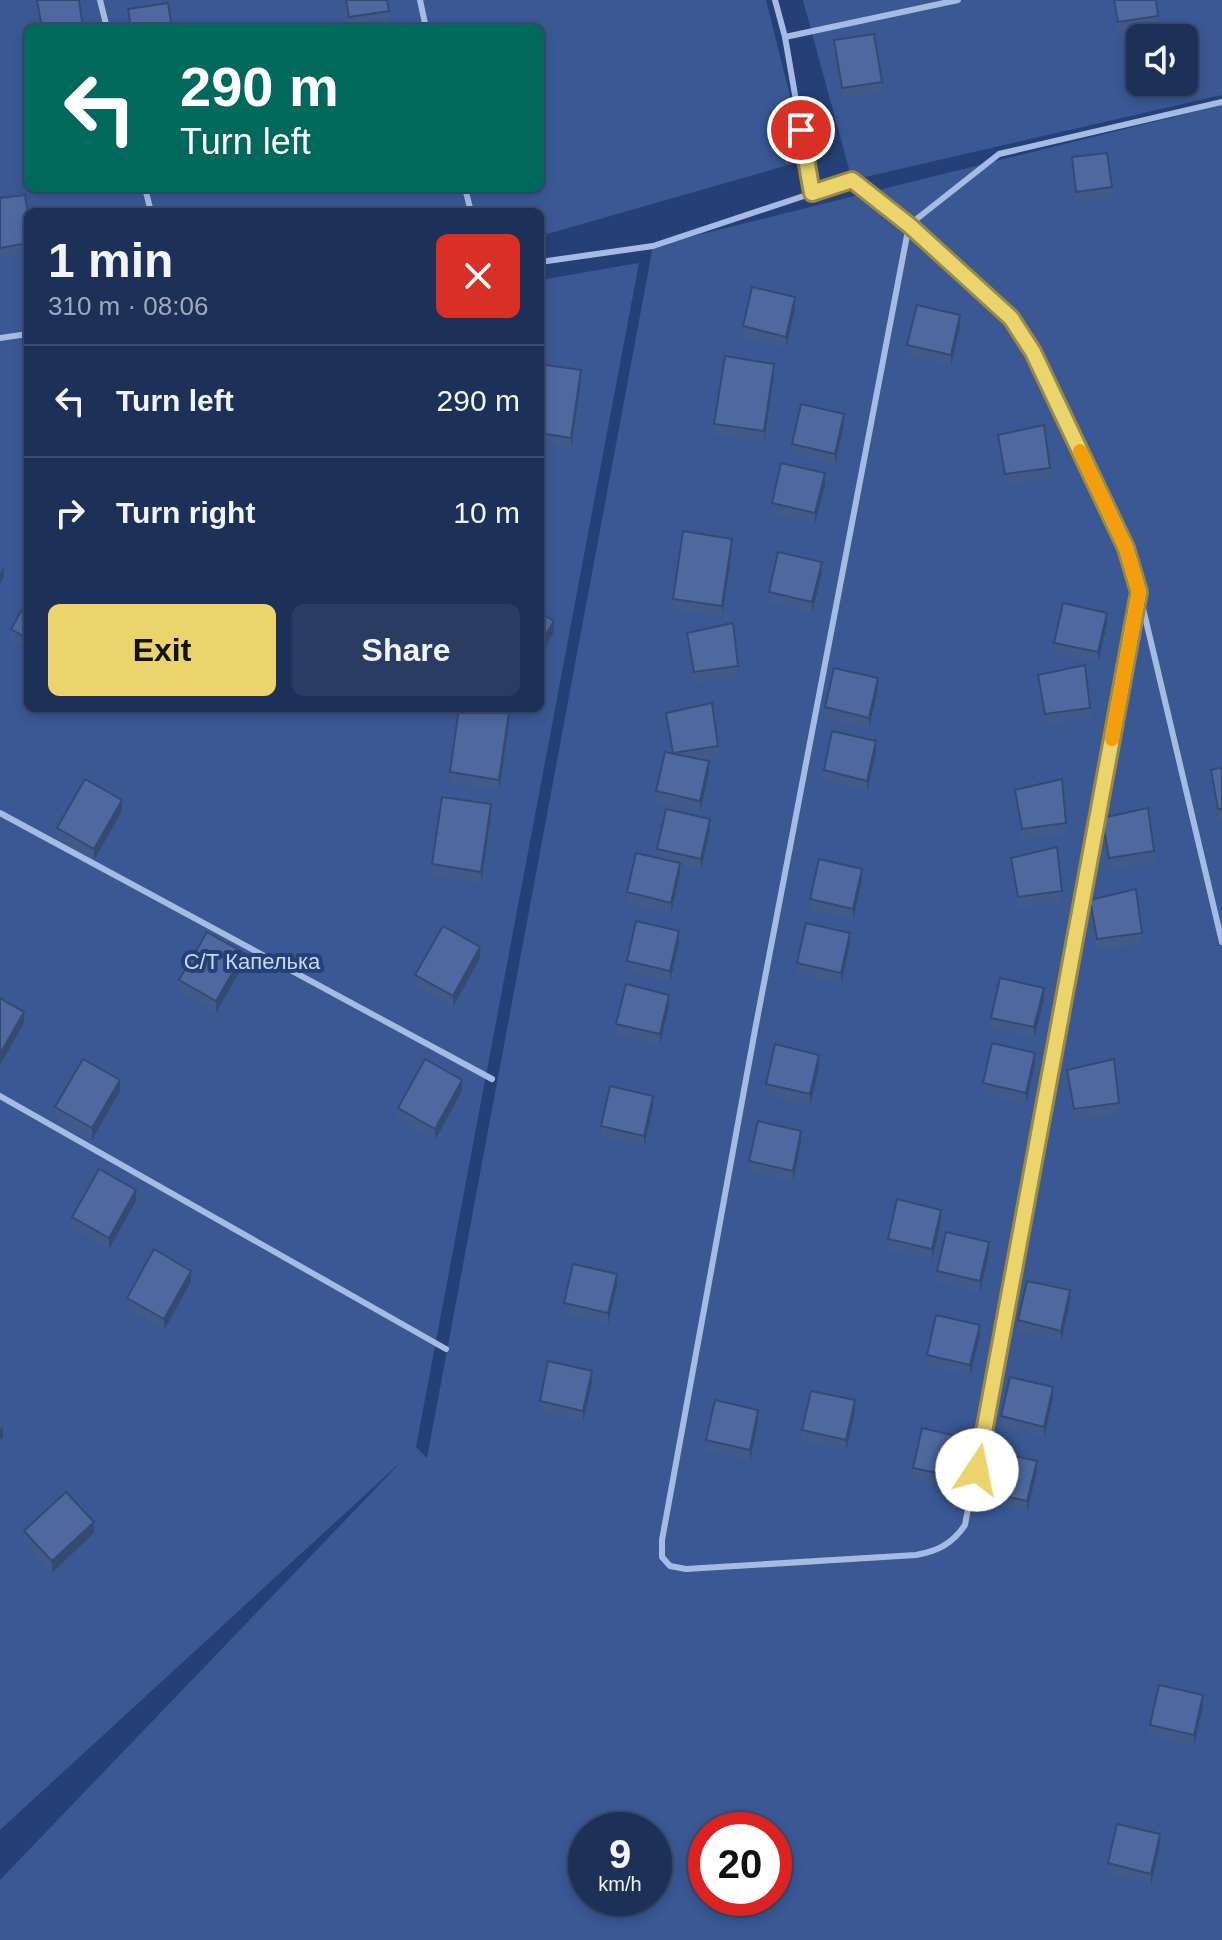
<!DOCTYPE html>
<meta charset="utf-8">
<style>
body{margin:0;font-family:Helvetica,sans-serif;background:#293c61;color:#f1f3f6;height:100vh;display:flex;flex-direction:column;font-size:30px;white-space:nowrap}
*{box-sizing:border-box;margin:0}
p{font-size:26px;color:#a0a9ba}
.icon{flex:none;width:44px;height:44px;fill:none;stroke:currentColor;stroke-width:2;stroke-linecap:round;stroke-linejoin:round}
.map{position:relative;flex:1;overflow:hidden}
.sheet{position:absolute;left:24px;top:208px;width:520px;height:504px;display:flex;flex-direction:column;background:#1c3058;border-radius:12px;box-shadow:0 4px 12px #0003,0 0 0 2px #3a4b6e}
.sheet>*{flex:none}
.top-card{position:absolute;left:24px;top:24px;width:520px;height:168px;border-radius:12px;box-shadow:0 4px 12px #0003,0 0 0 2px #3a4b6e;background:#00695c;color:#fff;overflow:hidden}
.tools{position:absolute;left:1126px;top:24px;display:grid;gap:16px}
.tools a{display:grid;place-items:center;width:72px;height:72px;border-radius:12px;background:#1c3058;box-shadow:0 4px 12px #0003,0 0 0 2px #3a4b6e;font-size:40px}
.speed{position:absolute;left:568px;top:1812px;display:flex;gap:16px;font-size:40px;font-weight:700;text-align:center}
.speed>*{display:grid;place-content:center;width:104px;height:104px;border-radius:50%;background:#1c3058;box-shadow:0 4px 12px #0003,0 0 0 2px #3a4b6e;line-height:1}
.speed small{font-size:20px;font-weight:400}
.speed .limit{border:12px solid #d22;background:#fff;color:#111}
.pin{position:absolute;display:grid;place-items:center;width:68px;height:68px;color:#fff;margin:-34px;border:4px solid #fff;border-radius:50%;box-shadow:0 2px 8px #0007}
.me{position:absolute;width:88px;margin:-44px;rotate:11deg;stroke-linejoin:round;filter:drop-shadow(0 0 6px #0008)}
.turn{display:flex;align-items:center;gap:28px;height:168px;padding:0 24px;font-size:36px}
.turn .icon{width:104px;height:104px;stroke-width:2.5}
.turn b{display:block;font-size:56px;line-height:68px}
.round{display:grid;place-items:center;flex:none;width:84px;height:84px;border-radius:12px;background:#293c61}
.summary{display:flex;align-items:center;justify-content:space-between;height:136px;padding:0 24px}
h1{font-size:48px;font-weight:600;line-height:60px}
.action{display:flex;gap:16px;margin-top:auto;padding:16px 24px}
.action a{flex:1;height:92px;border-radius:12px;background:#ebd46b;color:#111;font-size:32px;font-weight:600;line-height:92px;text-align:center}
.action a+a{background:#293c61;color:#f1f3f6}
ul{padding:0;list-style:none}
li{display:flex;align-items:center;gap:24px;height:112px;padding:0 24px;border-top:2px solid #3a4b6e}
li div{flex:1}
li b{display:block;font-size:30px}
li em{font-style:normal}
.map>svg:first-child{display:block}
.green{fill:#395894;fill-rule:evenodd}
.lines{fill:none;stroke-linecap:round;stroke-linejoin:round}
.service{stroke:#a6bbe2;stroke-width:6}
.wall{fill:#425a8a}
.shaded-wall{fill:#364a70}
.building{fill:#4d69a0;stroke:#364a70;stroke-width:2}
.route-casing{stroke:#998a46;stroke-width:20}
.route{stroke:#ebd46b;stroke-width:14}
.slow{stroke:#f59e0b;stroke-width:14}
.labels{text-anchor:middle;stroke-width:8;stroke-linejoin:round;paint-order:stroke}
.park-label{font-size:22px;fill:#c8d7f2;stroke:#254076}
</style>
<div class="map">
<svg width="1222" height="1940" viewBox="0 0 1222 1940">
<rect width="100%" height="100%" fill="#254076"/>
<g class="green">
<path d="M 0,0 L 766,0 L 806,160 L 540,236 L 540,212 L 28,212 L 28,708 L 540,708 L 540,280 L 639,263 L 416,1447 L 427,1458 L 653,246 L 1222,105 L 1222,1940 L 0,1940 L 0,1880 L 402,1461 L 0,1830 ZM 28,28 L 540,28 L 540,188 L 28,188 ZM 586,1830 L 654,1830 L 654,1898 L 586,1898 ZM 706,1830 L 774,1830 L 774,1898 L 706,1898 Z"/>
<path d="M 803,0 L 1222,0 L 1222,95 L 852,180 ZM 1140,38 L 1184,38 L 1184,82 L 1140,82 Z"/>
</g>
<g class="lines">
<g class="service">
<path d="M 100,0 L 107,28"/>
<path d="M 420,0 L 426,28"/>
<path d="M 775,0 L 785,37 L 812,193"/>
<path d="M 785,37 L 958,0"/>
<path d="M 145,188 L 151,212"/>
<path d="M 465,188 L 471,212"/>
<path d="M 540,262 L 653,246 L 852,180 L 909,225 L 1011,318 L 1033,352 L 1126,548 L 1142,604 L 1222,942"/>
<path d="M 0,338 L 28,334"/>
<path d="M 1139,592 L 965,1525 C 952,1544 938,1551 916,1555 L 686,1569 L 670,1566 L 662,1557 L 662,1540 L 755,1030 L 909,225 L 999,154 L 1222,102"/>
<path d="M 0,813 L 492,1079"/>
<path d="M 0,1096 L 446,1349"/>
</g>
</g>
<g class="wall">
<path d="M 36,0 L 79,0 L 83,28 L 40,28 Z"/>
<path d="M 344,0 L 387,0 L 389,22 L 348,28 Z"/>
<path d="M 1113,0 L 1156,0 L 1158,28 L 1118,34 Z"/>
<path d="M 834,40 L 882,82 L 882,93 L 842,99 L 834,51 Z"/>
<path d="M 1072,157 L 1112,187 L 1112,199 L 1076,203 L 1072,168 Z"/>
<path d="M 0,198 L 28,214 L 28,254 L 0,259 Z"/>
<path d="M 795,308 L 786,348 L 743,338 L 743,326 Z"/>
<path d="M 960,326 L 951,366 L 907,356 L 907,345 Z"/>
<path d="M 540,364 L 581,381 L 571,449 L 540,444 Z"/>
<path d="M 774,375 L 764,442 L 714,435 L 714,424 Z"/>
<path d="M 844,425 L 835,465 L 792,455 L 792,444 Z"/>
<path d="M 998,435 L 1050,468 L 1050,479 L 1005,485 L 998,446 Z"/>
<path d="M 825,485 L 815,524 L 772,514 L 772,503 Z"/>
<path d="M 732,550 L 722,617 L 673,610 L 673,599 Z"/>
<path d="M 822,573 L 812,613 L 769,603 L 769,592 Z"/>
<path d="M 28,599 L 28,650 L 11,640 L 11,629 Z"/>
<path d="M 1107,624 L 1098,663 L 1054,654 L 1054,643 Z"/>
<path d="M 687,633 L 738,666 L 738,678 L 694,683 L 687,644 Z"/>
<path d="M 1038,675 L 1090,708 L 1090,719 L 1045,725 L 1038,686 Z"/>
<path d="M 878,689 L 869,729 L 825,719 L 825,707 Z"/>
<path d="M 116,708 L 130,708 L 127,714 Z"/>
<path d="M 666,713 L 718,746 L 718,758 L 702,760 L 709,773 L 700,812 L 656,802 L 656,791 L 671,753 L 666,725 Z"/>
<path d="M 509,723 L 499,791 L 450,783 L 450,772 Z"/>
<path d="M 876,752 L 867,792 L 824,781 L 824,770 Z"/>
<path d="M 1222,767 L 1222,820 L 1218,820 L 1211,781 L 1211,770 Z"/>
<path d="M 1015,790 L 1066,823 L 1066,834 L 1022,840 L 1015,801 Z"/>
<path d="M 122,811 L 94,860 L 57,839 L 57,828 Z"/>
<path d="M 491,815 L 481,883 L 432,876 L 432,864 Z"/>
<path d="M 1102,818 L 1154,851 L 1154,863 L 1109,869 L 1102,830 Z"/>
<path d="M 710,830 L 701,870 L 680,865 L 680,874 L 671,914 L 627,904 L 627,892 L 657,858 L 657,849 Z"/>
<path d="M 1011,858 L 1062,891 L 1062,903 L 1018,908 L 1011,869 Z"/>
<path d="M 862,880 L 853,920 L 810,910 L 810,899 Z"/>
<path d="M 1090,900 L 1142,933 L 1142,944 L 1097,950 L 1090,911 Z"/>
<path d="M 679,942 L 670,982 L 627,972 L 627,961 Z"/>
<path d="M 850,944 L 841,984 L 797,974 L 797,963 Z"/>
<path d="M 480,958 L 453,1007 L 415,986 L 415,975 Z"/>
<path d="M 244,964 L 216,1013 L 179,992 L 179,980 Z"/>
<path d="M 1044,999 L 1034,1038 L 991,1029 L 991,1018 Z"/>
<path d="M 669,1006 L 660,1045 L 616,1036 L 616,1024 Z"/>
<path d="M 1035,1065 L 1026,1104 L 983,1094 L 983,1083 Z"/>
<path d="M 819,1066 L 810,1106 L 766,1095 L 766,1084 Z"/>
<path d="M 1067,1070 L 1119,1103 L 1119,1114 L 1074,1121 L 1067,1081 Z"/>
<path d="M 120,1091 L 92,1140 L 55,1119 L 55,1107 Z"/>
<path d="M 462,1091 L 435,1140 L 398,1119 L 398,1108 Z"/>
<path d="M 653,1107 L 644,1147 L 601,1137 L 601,1126 Z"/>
<path d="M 801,1142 L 793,1182 L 749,1172 L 749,1161 Z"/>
<path d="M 136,1201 L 109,1249 L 72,1228 L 72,1217 Z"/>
<path d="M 941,1221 L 932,1260 L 888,1250 L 888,1239 Z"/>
<path d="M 989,1253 L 980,1293 L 937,1282 L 937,1271 Z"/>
<path d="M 191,1282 L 164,1330 L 127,1309 L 127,1298 Z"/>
<path d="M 617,1285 L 608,1324 L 564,1314 L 564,1303 Z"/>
<path d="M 1070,1302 L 1061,1342 L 1018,1331 L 1018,1320 Z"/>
<path d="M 980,1336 L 970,1376 L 927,1366 L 927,1355 Z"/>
<path d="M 592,1383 L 583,1422 L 540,1412 L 540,1401 Z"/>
<path d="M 1053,1398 L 1044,1438 L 1001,1428 L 1001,1416 Z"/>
<path d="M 855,1412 L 846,1451 L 802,1441 L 802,1430 Z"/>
<path d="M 758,1422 L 750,1461 L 706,1451 L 706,1440 Z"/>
<path d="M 966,1449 L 957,1489 L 913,1479 L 913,1468 Z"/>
<path d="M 1037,1472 L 1027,1512 L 984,1502 L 984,1491 Z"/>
<path d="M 24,1531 L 94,1533 L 52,1573 L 24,1542 Z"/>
<path d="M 1203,1706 L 1194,1746 L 1150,1736 L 1150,1725 Z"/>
<path d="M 1160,1845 L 1151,1885 L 1108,1874 L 1108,1863 Z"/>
</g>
<g class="shaded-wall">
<path d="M 795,297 L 795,308 L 786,348 L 786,337 Z"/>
<path d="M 960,315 L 960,326 L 951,366 L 951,355 Z"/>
<path d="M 774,364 L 774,375 L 764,442 L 764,431 Z"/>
<path d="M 581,370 L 581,381 L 571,449 L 571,438 Z"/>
<path d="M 844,414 L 844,425 L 835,465 L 835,454 Z"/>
<path d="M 825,473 L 825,485 L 815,524 L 815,513 Z"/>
<path d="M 732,539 L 732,550 L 722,617 L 722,606 Z"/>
<path d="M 822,562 L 822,573 L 812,613 L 812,602 Z"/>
<path d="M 4,566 L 4,577 L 0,584 L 0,573 Z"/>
<path d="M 1107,613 L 1107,624 L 1098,663 L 1098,652 Z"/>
<path d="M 554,621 L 554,632 L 540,657 L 540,645 Z"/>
<path d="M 878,678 L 878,689 L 869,729 L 869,718 Z"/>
<path d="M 509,712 L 509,723 L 499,791 L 499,780 Z"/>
<path d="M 876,741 L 876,752 L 867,792 L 867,781 Z"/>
<path d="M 709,761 L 709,773 L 700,812 L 700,801 Z"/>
<path d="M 122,800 L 122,811 L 94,860 L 94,849 Z"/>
<path d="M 491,804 L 491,815 L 481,883 L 481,872 Z"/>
<path d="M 710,819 L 710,830 L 701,870 L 701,859 Z"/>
<path d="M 680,863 L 680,874 L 671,914 L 671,903 Z"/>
<path d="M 862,869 L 862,880 L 853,920 L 853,909 Z"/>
<path d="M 679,931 L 679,942 L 670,982 L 670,971 Z"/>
<path d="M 850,933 L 850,944 L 841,984 L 841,973 Z"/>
<path d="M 480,947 L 480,958 L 453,1007 L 453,996 Z"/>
<path d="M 244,953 L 244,964 L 216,1013 L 216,1001 Z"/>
<path d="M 1044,988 L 1044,999 L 1034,1038 L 1034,1027 Z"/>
<path d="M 669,995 L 669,1006 L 660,1045 L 660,1034 Z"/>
<path d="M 24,1012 L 24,1023 L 0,1065 L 0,1054 Z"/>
<path d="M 1035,1053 L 1035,1065 L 1026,1104 L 1026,1093 Z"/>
<path d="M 819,1055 L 819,1066 L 810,1106 L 810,1094 Z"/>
<path d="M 120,1080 L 120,1091 L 92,1140 L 92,1128 Z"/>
<path d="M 462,1080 L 462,1091 L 435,1140 L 435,1129 Z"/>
<path d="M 653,1096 L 653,1107 L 644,1147 L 644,1136 Z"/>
<path d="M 801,1131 L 801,1142 L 793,1182 L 793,1171 Z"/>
<path d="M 136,1190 L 136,1201 L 109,1249 L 109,1238 Z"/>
<path d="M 941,1210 L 941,1221 L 932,1260 L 932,1249 Z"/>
<path d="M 989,1242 L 989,1253 L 980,1293 L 980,1281 Z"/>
<path d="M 191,1271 L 191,1282 L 164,1330 L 164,1319 Z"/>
<path d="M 617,1274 L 617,1285 L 608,1324 L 608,1313 Z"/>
<path d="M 1070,1290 L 1070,1302 L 1061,1342 L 1061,1331 Z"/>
<path d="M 980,1325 L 980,1336 L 970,1376 L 970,1365 Z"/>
<path d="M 592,1371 L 592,1383 L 583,1422 L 583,1411 Z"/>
<path d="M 1053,1387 L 1053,1398 L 1044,1438 L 1044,1427 Z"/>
<path d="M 855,1400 L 855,1412 L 846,1451 L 846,1440 Z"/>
<path d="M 758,1410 L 758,1422 L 750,1461 L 750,1450 Z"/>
<path d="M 3,1427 L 3,1438 L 0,1440 L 0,1429 Z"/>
<path d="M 966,1438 L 966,1449 L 957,1489 L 957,1477 Z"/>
<path d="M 1037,1461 L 1037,1472 L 1027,1512 L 1027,1501 Z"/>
<path d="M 94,1522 L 94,1533 L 52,1573 L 52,1561 Z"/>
<path d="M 1203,1695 L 1203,1706 L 1194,1746 L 1194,1735 Z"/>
<path d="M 1160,1834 L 1160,1845 L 1151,1885 L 1151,1874 Z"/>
</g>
<g class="building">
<path d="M 37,0 L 79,0 L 83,28 L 42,28 Z"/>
<path d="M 346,0 L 387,0 L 389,11 L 349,17 Z"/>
<path d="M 1114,0 L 1156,0 L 1158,16 L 1118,22 Z"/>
<path d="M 168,3 L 172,28 L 131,28 L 128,9 Z"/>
<path d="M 874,34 L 882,82 L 842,88 L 834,40 Z"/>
<path d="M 1107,153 L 1112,187 L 1076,192 L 1072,157 Z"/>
<path d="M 25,195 L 28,214 L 28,243 L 0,248 L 0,198 Z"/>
<path d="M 752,287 L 795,297 L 786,337 L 743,326 Z"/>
<path d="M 917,305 L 960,315 L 951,355 L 907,345 Z"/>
<path d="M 725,356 L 774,364 L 764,431 L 714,424 Z"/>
<path d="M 540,364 L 581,370 L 571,438 L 540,433 Z"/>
<path d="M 801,404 L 844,414 L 835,454 L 792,444 Z"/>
<path d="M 1044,425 L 1050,468 L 1005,474 L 998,435 Z"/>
<path d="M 781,463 L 825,473 L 815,513 L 772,503 Z"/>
<path d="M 683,531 L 732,539 L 722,606 L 673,599 Z"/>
<path d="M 778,552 L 822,562 L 812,602 L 769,592 Z"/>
<path d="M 28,599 L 28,639 L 11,629 Z"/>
<path d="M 1063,603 L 1107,613 L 1098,652 L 1054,643 Z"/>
<path d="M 540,613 L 554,621 L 540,645 Z"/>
<path d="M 733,623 L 738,666 L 694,672 L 687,633 Z"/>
<path d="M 1085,665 L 1090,708 L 1045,714 L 1038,675 Z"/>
<path d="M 834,668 L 878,678 L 869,718 L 825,707 Z"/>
<path d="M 712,703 L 718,746 L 673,753 L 666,713 Z"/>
<path d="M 459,708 L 483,708 L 509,712 L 499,780 L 450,772 Z"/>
<path d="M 832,731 L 876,741 L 867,781 L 824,770 Z"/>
<path d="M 665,752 L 709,761 L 700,801 L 656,791 Z"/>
<path d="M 1222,767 L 1222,809 L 1218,809 L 1211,770 Z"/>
<path d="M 85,779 L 122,800 L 94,849 L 57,828 Z"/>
<path d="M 1062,779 L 1066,823 L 1022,829 L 1015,790 Z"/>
<path d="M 442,797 L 491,804 L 481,872 L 432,864 Z"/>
<path d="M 1148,808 L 1154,851 L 1109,858 L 1102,818 Z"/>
<path d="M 666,809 L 710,819 L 701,859 L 657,849 Z"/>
<path d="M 1057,847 L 1062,891 L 1018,897 L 1011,858 Z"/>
<path d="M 636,853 L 680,863 L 671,903 L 627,892 Z"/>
<path d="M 819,859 L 862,869 L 853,909 L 810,899 Z"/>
<path d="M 1136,889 L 1142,933 L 1097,939 L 1090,900 Z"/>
<path d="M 636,921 L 679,931 L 670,971 L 627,961 Z"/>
<path d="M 806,923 L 850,933 L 841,973 L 797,963 Z"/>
<path d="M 443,926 L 480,947 L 453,996 L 415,975 Z"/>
<path d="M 207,932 L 244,953 L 216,1001 L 179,980 Z"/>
<path d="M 1000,978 L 1044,988 L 1034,1027 L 991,1018 Z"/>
<path d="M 626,984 L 669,995 L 660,1034 L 616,1024 Z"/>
<path d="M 0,998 L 24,1012 L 0,1054 Z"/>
<path d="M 992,1043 L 1035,1053 L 1026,1093 L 983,1083 Z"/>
<path d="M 775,1044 L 819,1055 L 810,1094 L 766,1084 Z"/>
<path d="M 83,1059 L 120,1080 L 92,1128 L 55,1107 Z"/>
<path d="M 425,1059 L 462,1080 L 435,1129 L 398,1108 Z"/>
<path d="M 1114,1059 L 1119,1103 L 1074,1109 L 1067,1070 Z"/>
<path d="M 610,1086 L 653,1096 L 644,1136 L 601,1126 Z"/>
<path d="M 758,1121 L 801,1131 L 793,1171 L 749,1161 Z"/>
<path d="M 99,1169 L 136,1190 L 109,1238 L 72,1217 Z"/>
<path d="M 897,1199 L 941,1210 L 932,1249 L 888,1239 Z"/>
<path d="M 946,1232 L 989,1242 L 980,1281 L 937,1271 Z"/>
<path d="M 154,1249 L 191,1271 L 164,1319 L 127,1298 Z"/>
<path d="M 573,1264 L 617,1274 L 608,1313 L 564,1303 Z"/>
<path d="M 1027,1281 L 1070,1290 L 1061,1331 L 1018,1320 Z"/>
<path d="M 936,1315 L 980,1325 L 970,1365 L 927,1355 Z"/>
<path d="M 548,1361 L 592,1371 L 583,1411 L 540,1401 Z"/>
<path d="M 1010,1377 L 1053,1387 L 1044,1427 L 1001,1416 Z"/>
<path d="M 811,1391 L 855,1400 L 846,1440 L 802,1430 Z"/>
<path d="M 715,1400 L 758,1410 L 750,1450 L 706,1440 Z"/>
<path d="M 922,1428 L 966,1438 L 957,1477 L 913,1468 Z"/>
<path d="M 993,1451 L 1037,1461 L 1027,1501 L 984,1491 Z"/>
<path d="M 66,1492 L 94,1522 L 52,1561 L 24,1531 Z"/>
<path d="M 1159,1685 L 1203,1695 L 1194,1735 L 1150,1725 Z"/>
<path d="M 1117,1824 L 1160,1834 L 1151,1874 L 1108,1863 Z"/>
</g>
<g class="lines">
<defs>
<path id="route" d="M 801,130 L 812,193 L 852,180 L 909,225 L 1011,318 L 1033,352 L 1126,548 L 1139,592 L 977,1470"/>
</defs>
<use href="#route" class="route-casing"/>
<use href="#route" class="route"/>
<path class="slow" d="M 1080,451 L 1126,548 L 1139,592 L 1112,739"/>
</g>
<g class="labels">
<g class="park-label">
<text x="252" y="969">С/Т Капелька</text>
</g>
</g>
</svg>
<div class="tools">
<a><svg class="icon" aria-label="sound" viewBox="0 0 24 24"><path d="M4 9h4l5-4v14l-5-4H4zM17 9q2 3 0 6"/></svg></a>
</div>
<div class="speed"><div>9<small>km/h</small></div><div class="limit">20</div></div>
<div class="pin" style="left:801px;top:130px;background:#d93025"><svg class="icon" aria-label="arrive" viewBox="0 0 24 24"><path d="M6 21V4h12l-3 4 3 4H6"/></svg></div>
<svg class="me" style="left:977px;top:1470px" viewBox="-20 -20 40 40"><circle r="19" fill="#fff"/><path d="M0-13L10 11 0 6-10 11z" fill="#ebd46b"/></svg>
<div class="top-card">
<div class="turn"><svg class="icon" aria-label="left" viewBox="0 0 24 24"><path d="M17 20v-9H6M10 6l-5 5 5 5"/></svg><div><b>290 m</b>Turn left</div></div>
</div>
<section class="sheet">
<div class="summary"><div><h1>1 min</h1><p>310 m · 08:06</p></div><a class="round" style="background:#d93025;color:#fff"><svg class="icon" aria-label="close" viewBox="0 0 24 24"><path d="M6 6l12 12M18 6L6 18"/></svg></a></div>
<ul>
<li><svg class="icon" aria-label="left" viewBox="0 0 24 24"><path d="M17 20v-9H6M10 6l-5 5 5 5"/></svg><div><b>Turn left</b></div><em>290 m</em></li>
<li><svg class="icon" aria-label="right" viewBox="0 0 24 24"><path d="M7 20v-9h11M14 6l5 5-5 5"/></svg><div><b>Turn right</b></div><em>10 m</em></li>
</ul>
<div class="action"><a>Exit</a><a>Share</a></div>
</section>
</div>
